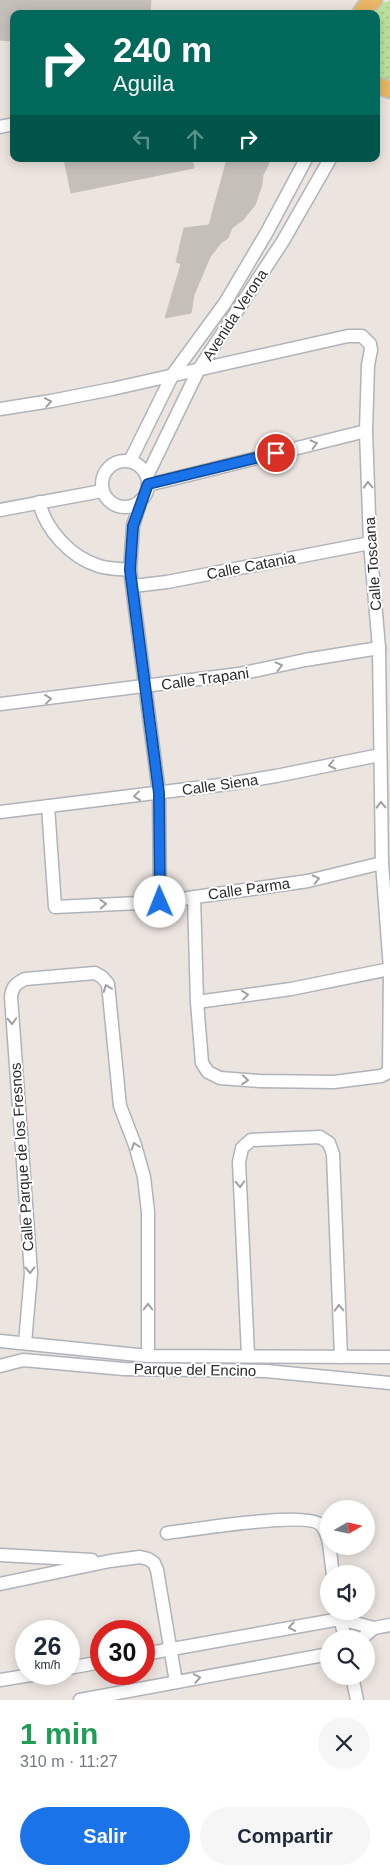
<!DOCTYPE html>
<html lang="es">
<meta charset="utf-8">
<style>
body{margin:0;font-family:Helvetica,sans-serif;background:#f6f6f7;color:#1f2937;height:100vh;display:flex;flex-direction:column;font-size:19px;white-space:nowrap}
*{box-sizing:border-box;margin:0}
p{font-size:16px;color:#747a83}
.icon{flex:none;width:28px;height:28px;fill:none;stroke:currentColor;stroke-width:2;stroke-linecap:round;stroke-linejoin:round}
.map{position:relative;height:1700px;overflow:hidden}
.panel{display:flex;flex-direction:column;background:#fff;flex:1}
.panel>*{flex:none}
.hud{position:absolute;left:10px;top:10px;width:370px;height:152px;border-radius:10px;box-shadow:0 2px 12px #0003;background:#00695c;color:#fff;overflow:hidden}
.needle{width:32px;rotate:81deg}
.fabs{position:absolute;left:320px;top:1500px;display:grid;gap:10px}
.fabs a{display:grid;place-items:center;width:55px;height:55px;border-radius:50%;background:#fff;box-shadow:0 2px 12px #0003;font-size:25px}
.speed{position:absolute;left:15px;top:1620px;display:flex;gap:10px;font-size:25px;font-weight:700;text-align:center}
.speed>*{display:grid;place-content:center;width:65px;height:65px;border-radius:50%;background:#fff;box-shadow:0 2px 12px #0003;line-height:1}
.speed small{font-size:12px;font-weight:400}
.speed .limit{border:8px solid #d22;background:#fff;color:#111}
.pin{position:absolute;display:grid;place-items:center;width:42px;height:42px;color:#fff;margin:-21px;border:2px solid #fff;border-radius:50%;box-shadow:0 1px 5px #0007}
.me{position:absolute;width:55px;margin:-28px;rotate:359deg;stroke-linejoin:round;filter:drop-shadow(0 0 4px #0008)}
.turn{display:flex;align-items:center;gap:18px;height:105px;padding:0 20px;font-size:22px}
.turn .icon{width:65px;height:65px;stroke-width:2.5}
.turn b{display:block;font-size:35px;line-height:42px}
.lanes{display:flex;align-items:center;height:48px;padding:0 20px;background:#0003;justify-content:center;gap:25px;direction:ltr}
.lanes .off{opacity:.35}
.round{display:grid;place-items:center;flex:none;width:52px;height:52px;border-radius:26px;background:#f6f6f7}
.head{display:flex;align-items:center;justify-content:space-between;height:85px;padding:0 20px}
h1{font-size:30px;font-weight:800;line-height:38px;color:#1e9e55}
.primary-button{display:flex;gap:10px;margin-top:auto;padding:10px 20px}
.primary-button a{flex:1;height:58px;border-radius:30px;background:#1a73e8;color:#fff;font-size:20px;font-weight:800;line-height:58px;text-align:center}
.primary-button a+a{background:#f6f6f7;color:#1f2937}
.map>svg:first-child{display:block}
.grass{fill:url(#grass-dots)}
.building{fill:#c5bfba;stroke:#c8c0b8}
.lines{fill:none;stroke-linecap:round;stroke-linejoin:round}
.minor-casing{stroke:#afb3bb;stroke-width:15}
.major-casing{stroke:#c4c4c4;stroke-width:19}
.minor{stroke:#fff;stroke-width:12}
.major{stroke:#e9b766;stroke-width:16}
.oneway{stroke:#a0a0a0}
.route-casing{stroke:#114b97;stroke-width:12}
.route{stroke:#1a73e8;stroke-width:9}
.labels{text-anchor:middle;stroke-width:4;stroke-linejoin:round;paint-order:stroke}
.street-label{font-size:15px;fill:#2b2b2b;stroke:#fff}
</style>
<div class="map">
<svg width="390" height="1700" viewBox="0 0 390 1700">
<defs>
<pattern id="grass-dots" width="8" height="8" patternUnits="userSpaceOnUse" patternTransform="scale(1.25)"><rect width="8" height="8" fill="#bee09e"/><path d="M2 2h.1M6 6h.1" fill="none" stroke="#a3c088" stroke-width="1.8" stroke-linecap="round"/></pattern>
</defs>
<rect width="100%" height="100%" fill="#ece4df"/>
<path class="grass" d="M 390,1 L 390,85 L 376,79 L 376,14 L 368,14 L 383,3 Z"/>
<g class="building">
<path d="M 0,0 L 151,0 L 150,14 L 14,14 L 14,41 L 0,40 Z"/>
<path d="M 64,159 L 192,159 L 194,168 L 71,193 Z"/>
<path d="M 227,159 L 271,159 L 263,175 L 262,185 L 255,205 L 243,220 L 232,228 L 228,238 L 221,243 L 210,257 L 194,295 L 191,313 L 165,318 L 181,264 L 176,262 L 184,228 L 209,225 Z"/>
</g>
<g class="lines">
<defs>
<g id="minor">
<path d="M 0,127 L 14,124"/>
<path d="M 0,409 L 51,401 L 112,389 L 348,336 L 362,336 L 370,344 L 371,350 L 368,365 L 366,431 L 370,543 L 379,648 L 382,863 L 390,969 L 389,1072 L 381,1076 L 334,1082 L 260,1081 L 220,1078 L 208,1072 L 202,1063 L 197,1002 L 194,897"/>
<circle cx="125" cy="484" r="23"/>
<path d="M 130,461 L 173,374 L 225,303 L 267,232 L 306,159"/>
<path d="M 147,476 L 199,369 L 283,241 L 330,159"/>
<path d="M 148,485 L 366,431"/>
<path d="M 141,500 L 133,526 L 130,570 L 159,793 L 160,902"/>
<path d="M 39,502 C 46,530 70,557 99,566 C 109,569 120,569 130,570"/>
<path d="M 0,510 L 102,491"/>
<path d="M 133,586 L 167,582 L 370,543"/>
<path d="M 0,704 L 239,674 L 305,660 L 379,648"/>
<path d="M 48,806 L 55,907 L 160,902 L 308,881 L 382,863"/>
<path d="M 0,812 L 228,784 L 276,776 L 380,755"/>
<path d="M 197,1002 L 291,989 L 390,969"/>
<path d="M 0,1341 L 148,1356 L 390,1357"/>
<path d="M 25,1343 L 31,1273 L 11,997 C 12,987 16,983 25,979 L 95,973 L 102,977 L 108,984 L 120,1106 L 135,1145 L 144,1177 L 148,1212 L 148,1356"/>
<path d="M 248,1355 L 239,1162 L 242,1148 L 251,1140 L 320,1137 L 329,1143 L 333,1154 L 341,1357"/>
<path d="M 0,1366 L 23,1360 L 124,1369 L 266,1371 L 390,1383"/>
<path d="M 167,1533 C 191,1530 310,1510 322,1526 C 331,1537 330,1559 333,1574"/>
<path d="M 0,1555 L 92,1560"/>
<path d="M 0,1584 L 110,1561 L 140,1557 L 148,1559 L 154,1563 L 157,1570 L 176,1682"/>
<path d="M 339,1612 L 345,1639"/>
<path d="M 361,1639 L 374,1628"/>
<path d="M 144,1654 L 340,1619 L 374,1628 L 390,1625"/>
<path d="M 69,1668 L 101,1662"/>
<path d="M 352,1676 L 357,1700"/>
<path d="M 0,1680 L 37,1674"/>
<path d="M 80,1700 L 329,1654"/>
</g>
<g id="major">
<path d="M 360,14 L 365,7 L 374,0"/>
<path d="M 376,85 L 390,90"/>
</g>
</defs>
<use href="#minor" class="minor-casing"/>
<use href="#major" class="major-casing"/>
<use href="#minor" class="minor"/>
<use href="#major" class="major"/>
</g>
<defs><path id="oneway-chevron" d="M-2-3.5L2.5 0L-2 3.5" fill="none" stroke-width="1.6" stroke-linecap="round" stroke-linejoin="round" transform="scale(1.25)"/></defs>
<g class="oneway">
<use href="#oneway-chevron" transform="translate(48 402) rotate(-10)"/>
<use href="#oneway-chevron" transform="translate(314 444) rotate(-14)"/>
<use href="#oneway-chevron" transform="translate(368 485) rotate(-92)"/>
<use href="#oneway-chevron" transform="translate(279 666) rotate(-14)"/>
<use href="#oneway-chevron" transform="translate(48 699) rotate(-7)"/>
<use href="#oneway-chevron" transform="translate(332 765) rotate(168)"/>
<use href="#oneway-chevron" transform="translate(137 796) rotate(173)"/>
<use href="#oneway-chevron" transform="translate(381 805) rotate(-91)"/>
<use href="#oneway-chevron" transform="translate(316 879) rotate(-13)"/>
<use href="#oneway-chevron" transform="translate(103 904) rotate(-3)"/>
<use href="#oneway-chevron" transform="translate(107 988) rotate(-111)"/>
<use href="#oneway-chevron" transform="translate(245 995) rotate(-7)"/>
<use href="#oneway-chevron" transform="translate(12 1021) rotate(87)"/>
<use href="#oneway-chevron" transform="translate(245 1080) rotate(5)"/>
<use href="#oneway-chevron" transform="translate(135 1146) rotate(-108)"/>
<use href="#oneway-chevron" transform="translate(240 1184) rotate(87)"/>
<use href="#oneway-chevron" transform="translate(30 1270) rotate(89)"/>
<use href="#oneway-chevron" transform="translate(148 1307) rotate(-90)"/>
<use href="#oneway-chevron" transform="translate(339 1308) rotate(-92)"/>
<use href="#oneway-chevron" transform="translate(292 1627) rotate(170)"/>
<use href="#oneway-chevron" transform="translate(197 1678) rotate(-10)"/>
</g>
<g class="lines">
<defs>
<path id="route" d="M 160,902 L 159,793 L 130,570 L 133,526 L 148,484 L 276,453"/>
</defs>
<use href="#route" class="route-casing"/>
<use href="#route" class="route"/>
</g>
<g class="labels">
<g class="street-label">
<text transform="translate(235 315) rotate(-57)" y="5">Avenida Verona</text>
<text transform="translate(373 564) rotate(-94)" y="5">Calle Toscana</text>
<text transform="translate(251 566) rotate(-11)" y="5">Calle Catania</text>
<text transform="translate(205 679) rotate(-8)" y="5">Calle Trapani</text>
<text transform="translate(220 785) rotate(-8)" y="5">Calle Siena</text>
<text transform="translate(249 889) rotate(-8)" y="5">Calle Parma</text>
<text transform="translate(22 1157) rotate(-94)" y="5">Calle Parque de los Fresnos</text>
<text transform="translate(195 1370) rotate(1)" y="5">Parque del Encino</text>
</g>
</g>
</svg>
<div class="fabs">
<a><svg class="needle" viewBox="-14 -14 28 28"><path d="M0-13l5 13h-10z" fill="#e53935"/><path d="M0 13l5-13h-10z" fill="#747a83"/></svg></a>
<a><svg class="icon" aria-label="sound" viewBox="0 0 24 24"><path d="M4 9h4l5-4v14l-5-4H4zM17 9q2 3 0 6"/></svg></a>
<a><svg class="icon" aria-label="search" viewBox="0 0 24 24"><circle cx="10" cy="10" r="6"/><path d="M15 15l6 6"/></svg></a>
</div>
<div class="speed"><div>26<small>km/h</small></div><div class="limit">30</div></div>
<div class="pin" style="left:276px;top:453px;background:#d93025"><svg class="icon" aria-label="arrive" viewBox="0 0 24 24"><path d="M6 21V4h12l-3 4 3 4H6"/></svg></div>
<svg class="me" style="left:160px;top:902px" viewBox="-20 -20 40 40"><circle r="19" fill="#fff"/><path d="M0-13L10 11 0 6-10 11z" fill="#1a73e8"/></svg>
<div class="hud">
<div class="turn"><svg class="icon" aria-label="right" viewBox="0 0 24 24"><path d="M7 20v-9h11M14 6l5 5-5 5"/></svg><div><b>240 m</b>Aguila</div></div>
<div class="lanes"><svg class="icon off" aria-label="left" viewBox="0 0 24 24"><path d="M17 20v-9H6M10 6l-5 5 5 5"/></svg><svg class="icon off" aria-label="ahead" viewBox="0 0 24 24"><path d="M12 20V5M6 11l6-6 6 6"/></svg><svg class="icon" aria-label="right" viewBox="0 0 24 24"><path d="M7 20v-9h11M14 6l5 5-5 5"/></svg></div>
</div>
</div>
<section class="panel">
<div class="head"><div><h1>1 min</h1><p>310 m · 11:27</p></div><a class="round"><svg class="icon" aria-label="close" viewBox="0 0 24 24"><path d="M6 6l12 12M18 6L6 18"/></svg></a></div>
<div class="primary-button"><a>Salir</a><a>Compartir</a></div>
</section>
